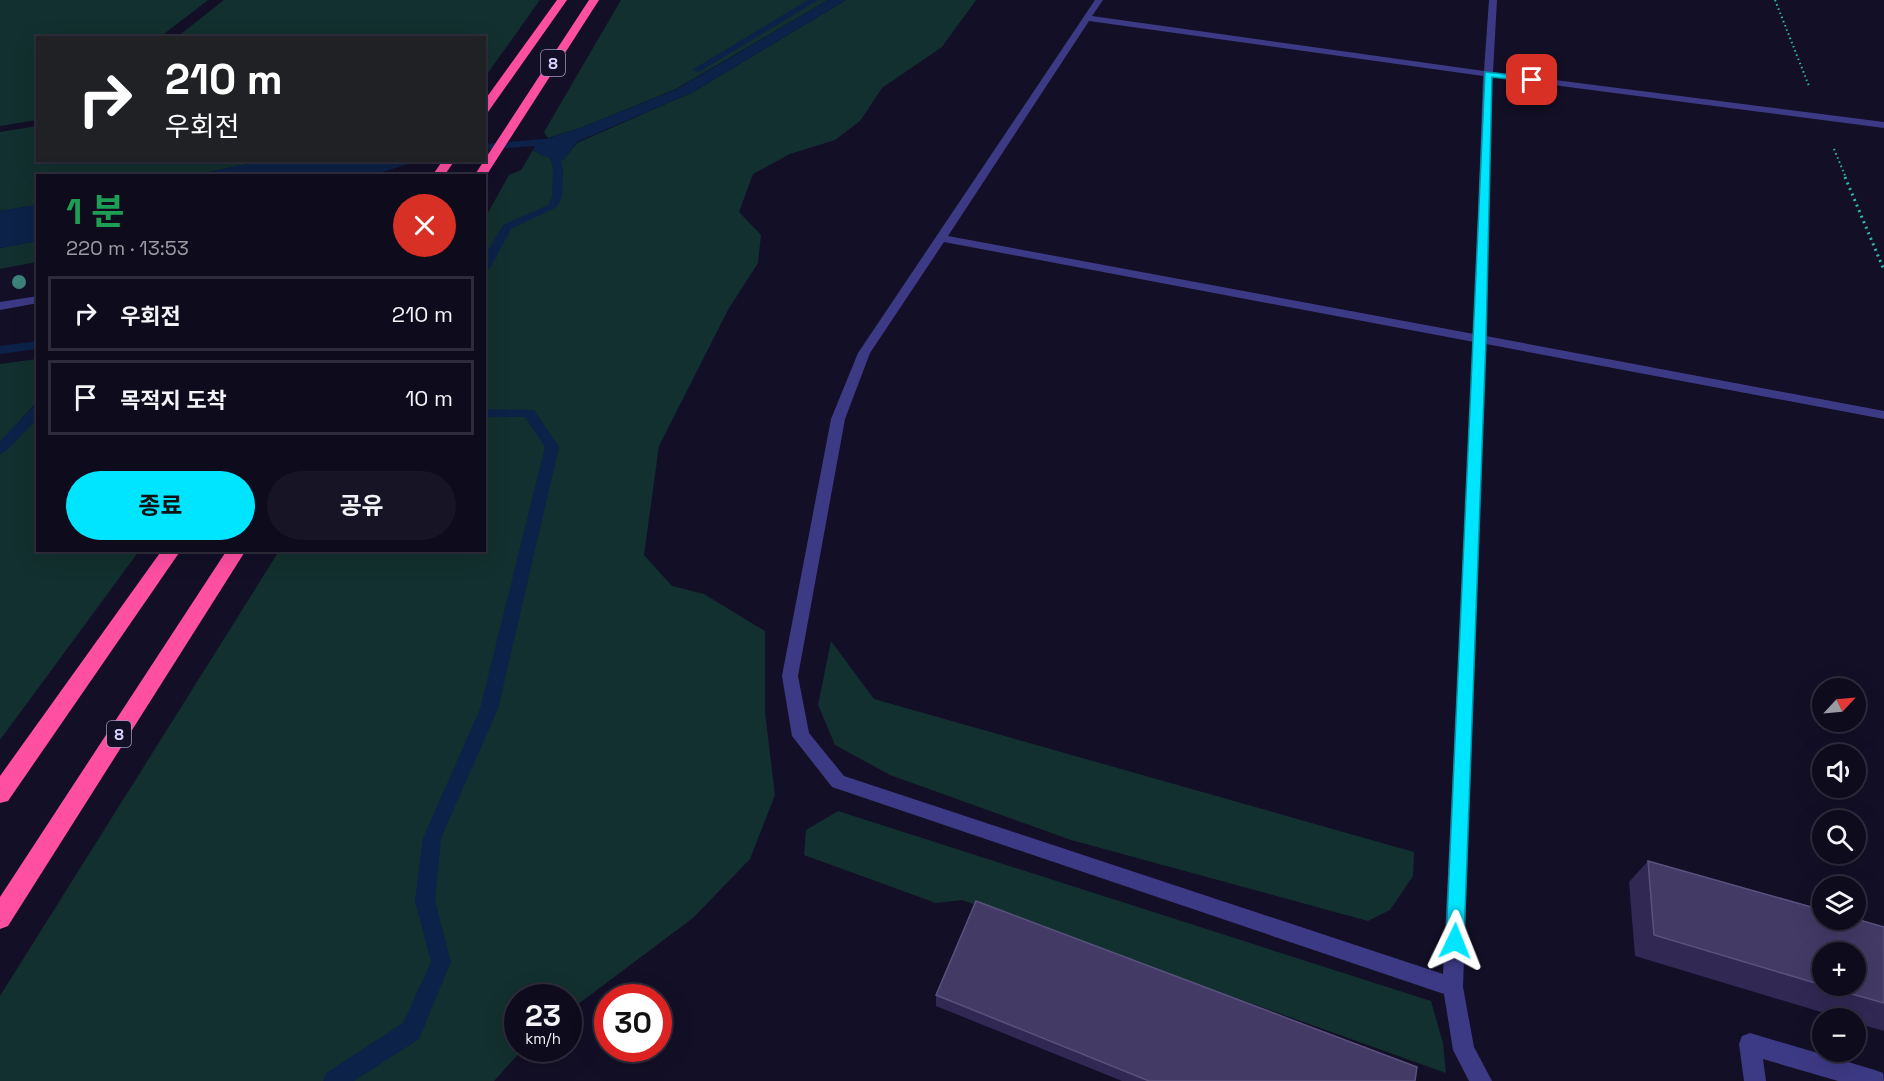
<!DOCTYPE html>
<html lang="ko">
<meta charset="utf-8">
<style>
body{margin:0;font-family:"Space Grotesk","Noto Sans KR",sans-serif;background:#171425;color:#f1f3f6;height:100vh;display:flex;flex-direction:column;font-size:22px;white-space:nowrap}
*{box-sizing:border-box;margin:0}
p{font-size:20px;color:#9b9ba3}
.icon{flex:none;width:33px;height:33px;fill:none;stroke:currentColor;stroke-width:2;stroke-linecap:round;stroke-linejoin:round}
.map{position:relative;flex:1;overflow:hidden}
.drawer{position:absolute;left:36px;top:174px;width:450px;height:378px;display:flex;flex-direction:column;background:#0e0b1c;border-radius:0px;box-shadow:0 6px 24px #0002,0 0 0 2px #2e2b3b}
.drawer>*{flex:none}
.top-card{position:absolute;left:36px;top:36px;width:450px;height:126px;border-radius:0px;box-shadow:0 6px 24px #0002,0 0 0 2px #2e2b3b;background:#202124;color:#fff;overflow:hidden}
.needle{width:39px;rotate:64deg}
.buttons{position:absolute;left:1812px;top:678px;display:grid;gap:12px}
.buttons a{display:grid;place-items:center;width:54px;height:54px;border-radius:50%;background:#0e0b1c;box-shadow:0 6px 24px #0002,0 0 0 2px #2e2b3b;font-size:30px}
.speed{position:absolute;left:504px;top:984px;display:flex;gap:12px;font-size:30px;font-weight:700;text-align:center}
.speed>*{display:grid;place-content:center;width:78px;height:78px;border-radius:50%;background:#0e0b1c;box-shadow:0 6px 24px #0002,0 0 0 2px #2e2b3b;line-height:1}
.speed small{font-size:15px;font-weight:400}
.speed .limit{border:9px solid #d22;background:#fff;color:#111}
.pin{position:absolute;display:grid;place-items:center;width:51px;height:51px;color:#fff;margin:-26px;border-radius:12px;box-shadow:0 3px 9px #0006}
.me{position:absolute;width:66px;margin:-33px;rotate:2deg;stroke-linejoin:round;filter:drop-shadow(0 0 4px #0008)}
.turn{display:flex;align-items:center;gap:21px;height:126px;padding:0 30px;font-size:27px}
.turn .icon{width:78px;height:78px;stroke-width:2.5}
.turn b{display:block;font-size:42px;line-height:51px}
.round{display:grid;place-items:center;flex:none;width:63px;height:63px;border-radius:32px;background:#171425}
.head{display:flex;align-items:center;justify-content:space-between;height:102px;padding:0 30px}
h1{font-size:36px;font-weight:700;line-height:45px;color:#1e9e55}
.cta{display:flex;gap:12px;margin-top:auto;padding:12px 30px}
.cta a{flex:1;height:69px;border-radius:36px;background:#00e5ff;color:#111;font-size:24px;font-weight:700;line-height:69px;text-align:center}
.cta a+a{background:#171425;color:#f1f3f6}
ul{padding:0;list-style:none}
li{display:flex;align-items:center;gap:18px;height:75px;margin:0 12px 9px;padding:0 18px;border:3px solid #2e2b3b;border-radius:0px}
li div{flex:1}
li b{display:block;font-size:22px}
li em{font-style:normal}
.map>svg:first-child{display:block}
.green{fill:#12302f}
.water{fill:#0c2248}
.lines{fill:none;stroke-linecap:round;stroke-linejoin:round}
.stream{fill:#0c2248;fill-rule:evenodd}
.path-far1{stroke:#2fb8b0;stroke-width:2;stroke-dasharray:1.5 3;stroke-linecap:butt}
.path{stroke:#2fb8b0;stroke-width:3;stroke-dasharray:2 4;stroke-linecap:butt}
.minor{fill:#3d3a85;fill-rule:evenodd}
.highway{fill:#ff4fa3;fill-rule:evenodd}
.tree{fill:#3d827b}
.wall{fill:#312854}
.building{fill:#433a66;stroke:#5a527e;stroke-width:1.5}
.route{fill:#00e5ff;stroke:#0095a6;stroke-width:1.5}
.labels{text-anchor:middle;stroke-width:6;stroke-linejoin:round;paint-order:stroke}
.shield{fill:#130f26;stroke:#9e99be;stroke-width:1.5}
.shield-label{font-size:16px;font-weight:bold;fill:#d9d4ff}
</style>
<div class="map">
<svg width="1884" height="1081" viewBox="0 0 1884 1081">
<rect width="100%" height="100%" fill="#130f26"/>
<g class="green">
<path d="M 0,0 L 208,0 L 160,37 L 38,38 L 37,120 L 0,126 Z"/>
<path d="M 224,0 L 540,0 L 485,77 L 484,38 L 177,37 Z"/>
<path d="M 621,0 L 828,0 L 676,89 L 583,127 L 548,138 L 544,132 Z"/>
<path d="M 846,0 L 976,0 L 942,47 L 882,88 L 860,121 L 835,140 L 790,154 L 753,174 L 739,212 L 761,235 L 758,263 L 728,310 L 659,446 L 644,555 L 672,586 L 704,594 L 765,631 L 765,712 L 775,795 L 750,859 L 693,918 L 569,1011 L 568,998 L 518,998 L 518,1048 L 523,1049 L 494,1081 L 0,1081 L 0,996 L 279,551 L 484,550 L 485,218 L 509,175 L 521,170 L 533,150 L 543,156 L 568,154 L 577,143 L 693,92 Z"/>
<path d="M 37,126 L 38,160 L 262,161 L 195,175 L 38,176 L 37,205 L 0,211 L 0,132 Z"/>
<path d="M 37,241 L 37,262 L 0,269 L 0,248 Z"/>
<path d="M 37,359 L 37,402 L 0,442 L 0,364 Z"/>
<path d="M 37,413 L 38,550 L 139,551 L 0,740 L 0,454 Z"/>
<path d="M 831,641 L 874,699 L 1414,852 L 1413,876 L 1390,910 L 1368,921 L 1071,840 L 890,775 L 835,745 L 818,705 Z"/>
<path d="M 838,811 L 1431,1001 L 1443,1043 L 1446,1073 L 962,900 L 936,903 L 804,855 L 806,830 Z"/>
</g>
<g class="water">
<path d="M 828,0 L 846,0 L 693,92 L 577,142 L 563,161 L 543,156 L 533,150 L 537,142 L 583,127 L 677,89 Z"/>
<path d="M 262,161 L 262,160 L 412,161 L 405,165 L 373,175 L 195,175 Z"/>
<path d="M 37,205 L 37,241 L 0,248 L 0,211 Z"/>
</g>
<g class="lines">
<g class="stream">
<path d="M 808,0 L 818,0 L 699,72 L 692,70 Z"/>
<path d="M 556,138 L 561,141 L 555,144 L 563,169 L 562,197 L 557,207 L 511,229 L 490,268 L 484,271 L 484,257 L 503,225 L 548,205 L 552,197 L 553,169 L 546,145 L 484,150 L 484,144 Z"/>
<path d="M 38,341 L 38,349 L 0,354 L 0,346 Z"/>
<path d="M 38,406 L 38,418 L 5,452 L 0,453 L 0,441 L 33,407 Z"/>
<path d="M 484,409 L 534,410 L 559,447 L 498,709 L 441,838 L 435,901 L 451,962 L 419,1039 L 354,1081 L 323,1081 L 326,1073 L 403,1023 L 431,962 L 415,901 L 423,838 L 480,709 L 545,447 L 525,417 L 484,417 Z"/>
</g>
<g class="path-far1">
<path d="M 1775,0 L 1809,86"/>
<path d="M 1834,149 L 1846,178"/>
</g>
<path class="path" d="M 1845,177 L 1884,270"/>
<g class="minor">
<path d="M 1095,0 L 1103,0 L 1092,16 L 1484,71 L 1489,0 L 1497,0 L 1493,72 L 1884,122 L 1884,128 L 1492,77 L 1486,336 L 1884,411 L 1884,419 L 1486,344 L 1463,987 L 1474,1047 L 1492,1081 L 1469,1081 L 1453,1050 L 1444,994 L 832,787 L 792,736 L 782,676 L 831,419 L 858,353 ZM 1089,21 L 1483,76 L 1474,334 L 948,236 ZM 944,242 L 1474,342 L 1443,974 L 844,776 L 809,733 L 798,676 L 845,419 L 870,353 Z"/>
<path d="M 38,296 L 38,303 L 0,310 L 0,302 Z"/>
<path d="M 1750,1033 L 1875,1070 L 1883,1073 L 1884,1081 L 1838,1081 L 1763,1059 L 1766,1081 L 1744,1081 L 1739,1044 L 1742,1036 Z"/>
</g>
<g class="highway">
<path d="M 557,0 L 567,0 L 488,112 L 484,113 L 484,101 Z"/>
<path d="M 589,0 L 599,0 L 486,176 L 484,178 L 484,176 L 474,176 Z"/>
<path d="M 443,160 L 455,160 L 444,176 L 432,176 Z"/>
<path d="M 162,550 L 181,550 L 8,801 L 0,803 L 0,776 Z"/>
<path d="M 227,550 L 246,550 L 8,926 L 0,929 L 0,897 Z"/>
</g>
</g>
<circle class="tree" cx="19" cy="282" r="7"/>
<g class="wall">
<path d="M 1648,861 L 1884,927 L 1884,1031 L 1856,1023 L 1856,1018 L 1841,1018 L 1635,956 L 1629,882 Z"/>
<path d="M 936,995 L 1415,1081 L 1122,1081 L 936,1006 Z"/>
</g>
<g class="building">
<path d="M 1648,861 L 1822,910 L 1822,920 L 1856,919 L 1884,927 L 1884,1003 L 1823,986 L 1856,986 L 1856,952 L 1822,952 L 1822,985 L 1654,935 Z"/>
<path d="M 976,901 L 1417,1067 L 1415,1081 L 1149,1081 L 936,995 Z"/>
</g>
<path class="route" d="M 1485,72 L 1532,77 L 1536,80 L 1532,82 L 1492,77 L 1486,340 L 1464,941 L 1462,947 L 1455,950 L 1449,947 L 1446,941 Z"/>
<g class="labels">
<g class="shield">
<rect x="541" y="50" width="24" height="26" rx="4.5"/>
<rect x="107" y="721" width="24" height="26" rx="4.5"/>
</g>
<g class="shield-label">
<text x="553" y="69">8</text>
<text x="119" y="740">8</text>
</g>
</g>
</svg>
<div class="buttons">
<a><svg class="needle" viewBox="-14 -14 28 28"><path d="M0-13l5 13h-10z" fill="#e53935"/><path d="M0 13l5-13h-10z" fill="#9b9ba3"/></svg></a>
<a><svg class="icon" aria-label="sound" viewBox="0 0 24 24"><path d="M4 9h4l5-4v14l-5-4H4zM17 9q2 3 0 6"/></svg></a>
<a><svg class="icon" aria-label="search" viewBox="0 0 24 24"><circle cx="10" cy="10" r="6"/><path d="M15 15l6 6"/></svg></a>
<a><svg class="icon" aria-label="layers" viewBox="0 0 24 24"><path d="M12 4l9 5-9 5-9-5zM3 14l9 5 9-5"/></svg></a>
<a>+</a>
<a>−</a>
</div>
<div class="speed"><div>23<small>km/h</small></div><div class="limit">30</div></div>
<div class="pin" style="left:1532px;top:80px;background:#d93025"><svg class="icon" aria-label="arrive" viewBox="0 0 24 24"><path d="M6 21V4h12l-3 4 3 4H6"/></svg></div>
<svg class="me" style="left:1455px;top:941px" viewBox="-20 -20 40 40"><path d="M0-17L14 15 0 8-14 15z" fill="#00e5ff" stroke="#fff" stroke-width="4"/></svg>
<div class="top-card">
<div class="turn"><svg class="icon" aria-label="right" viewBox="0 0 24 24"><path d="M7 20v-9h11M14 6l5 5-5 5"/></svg><div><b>210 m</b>우회전</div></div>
</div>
<section class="drawer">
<div class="head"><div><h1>1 분</h1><p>220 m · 13:53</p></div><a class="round" style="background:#d93025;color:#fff"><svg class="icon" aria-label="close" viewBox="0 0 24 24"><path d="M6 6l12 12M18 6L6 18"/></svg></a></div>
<ul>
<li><svg class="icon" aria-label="right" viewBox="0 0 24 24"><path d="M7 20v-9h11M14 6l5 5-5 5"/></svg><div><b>우회전</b></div><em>210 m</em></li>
<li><svg class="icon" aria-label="arrive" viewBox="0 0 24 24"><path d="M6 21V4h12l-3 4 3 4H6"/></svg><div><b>목적지 도착</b></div><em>10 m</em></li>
</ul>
<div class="cta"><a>종료</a><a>공유</a></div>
</section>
</div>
